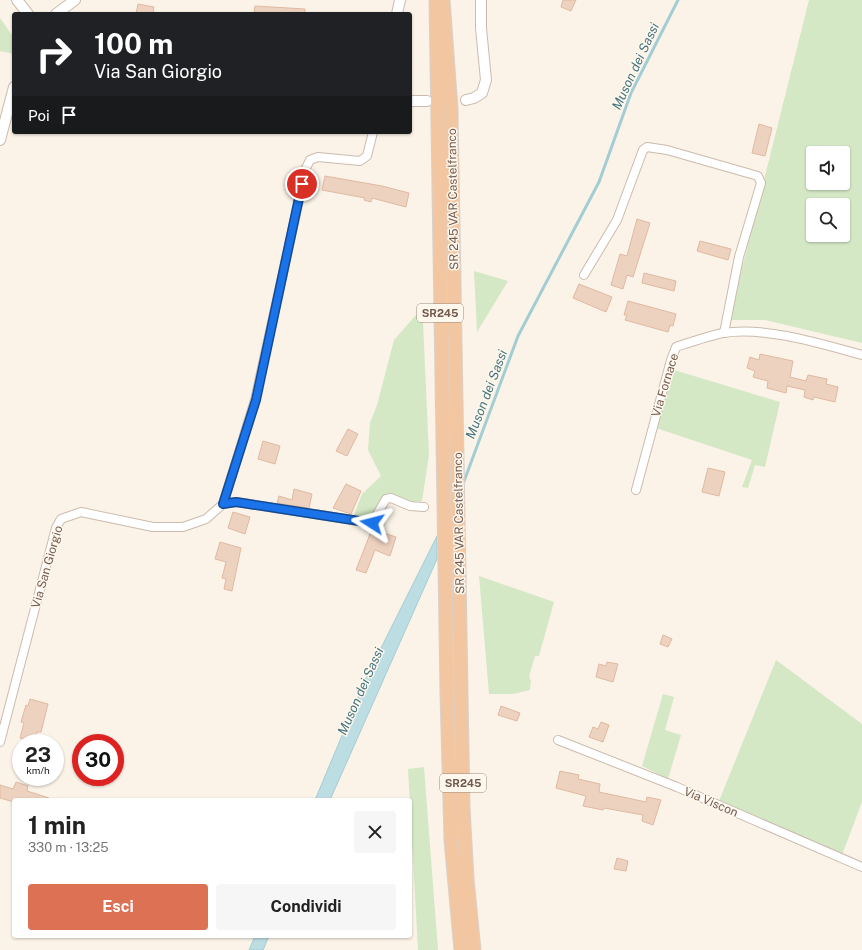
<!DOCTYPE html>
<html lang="it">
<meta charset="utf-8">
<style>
body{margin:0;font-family:"Public Sans",sans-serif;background:#f6f6f6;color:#222;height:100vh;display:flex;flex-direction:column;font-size:15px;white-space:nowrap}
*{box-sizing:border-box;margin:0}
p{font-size:13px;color:#767676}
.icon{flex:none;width:22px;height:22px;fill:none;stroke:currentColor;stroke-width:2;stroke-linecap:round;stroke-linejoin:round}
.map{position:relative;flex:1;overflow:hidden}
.sheet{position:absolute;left:12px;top:798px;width:400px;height:140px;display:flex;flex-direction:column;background:#fff;border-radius:4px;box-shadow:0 1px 3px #0004}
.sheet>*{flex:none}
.top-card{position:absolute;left:12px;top:12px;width:400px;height:122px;border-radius:4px;box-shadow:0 1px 3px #0004;background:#202124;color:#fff;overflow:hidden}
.tools{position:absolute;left:806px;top:146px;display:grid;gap:8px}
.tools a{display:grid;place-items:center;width:44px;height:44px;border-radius:4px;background:#fff;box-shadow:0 1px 3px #0004;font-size:20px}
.speed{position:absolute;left:12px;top:734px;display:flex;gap:8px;font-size:20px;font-weight:700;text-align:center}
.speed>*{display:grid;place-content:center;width:52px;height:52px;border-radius:50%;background:#fff;box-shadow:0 1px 3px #0004;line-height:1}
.speed small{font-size:10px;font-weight:400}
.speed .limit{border:6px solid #d22;background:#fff;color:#111}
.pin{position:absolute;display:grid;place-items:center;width:34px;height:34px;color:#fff;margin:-17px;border:2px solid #fff;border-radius:50%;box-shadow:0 1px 4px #0007}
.me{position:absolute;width:44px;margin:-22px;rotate:279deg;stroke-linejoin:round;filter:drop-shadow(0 0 3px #0008)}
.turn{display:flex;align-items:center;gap:14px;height:84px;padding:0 16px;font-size:18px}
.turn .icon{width:52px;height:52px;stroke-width:2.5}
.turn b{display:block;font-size:28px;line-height:34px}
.then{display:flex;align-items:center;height:38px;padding:0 16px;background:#0003;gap:8px;font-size:15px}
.round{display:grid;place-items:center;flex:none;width:42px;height:42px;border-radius:4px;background:#f6f6f6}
.summary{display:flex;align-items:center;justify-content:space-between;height:68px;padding:0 16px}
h1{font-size:24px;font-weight:700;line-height:30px}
.primary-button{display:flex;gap:8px;margin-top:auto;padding:8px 16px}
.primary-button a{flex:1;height:46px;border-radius:4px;background:#dd7154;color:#fff;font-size:16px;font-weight:700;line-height:46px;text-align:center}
.primary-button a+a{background:#f6f6f6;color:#222}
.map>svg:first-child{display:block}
.green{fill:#d4e8c6;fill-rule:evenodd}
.water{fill:#bcdee3;stroke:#a3cdd4}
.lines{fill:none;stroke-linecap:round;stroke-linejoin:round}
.stream{stroke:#a3cdd4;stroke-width:3}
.building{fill:#eed2c0;stroke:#e0b9a1}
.minor-casing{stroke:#ccbbad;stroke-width:10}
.tertiary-casing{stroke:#ccbbad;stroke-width:12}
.trunk-casing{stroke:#d8d1cd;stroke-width:15}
.minor{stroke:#fff;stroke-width:8}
.tertiary{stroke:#fff;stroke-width:10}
.trunk{stroke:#f3c6a2;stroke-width:13}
.route-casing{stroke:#114b97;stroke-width:10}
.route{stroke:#1a73e8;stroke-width:7}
.labels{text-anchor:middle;stroke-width:3;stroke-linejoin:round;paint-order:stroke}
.shield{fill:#fef7ed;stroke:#9d897d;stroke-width:1}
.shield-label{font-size:11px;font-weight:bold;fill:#735a4d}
.street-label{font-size:12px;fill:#735a4d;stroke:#fef7ed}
.water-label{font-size:13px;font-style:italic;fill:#44757e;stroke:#fef7ed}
</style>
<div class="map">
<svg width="862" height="950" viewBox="0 0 862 950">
<rect width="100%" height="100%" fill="#fbf3e7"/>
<g class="green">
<path d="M 809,0 L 862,0 L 862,343 L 765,320 L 729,320 ZM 813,153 L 843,153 L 843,183 L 813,183 ZM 813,205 L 843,205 L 843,235 L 813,235 Z"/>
<path d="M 0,18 L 14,38 L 14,54 L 0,51 Z"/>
<path d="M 474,271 L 508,281 L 477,332 Z"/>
<path d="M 416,315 L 423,322 L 429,455 L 422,501 L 411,502 L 388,493 L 383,497 L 371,519 L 354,515 L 362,494 L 381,476 L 368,450 L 370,423 L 377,405 L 394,340 Z"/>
<path d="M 671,369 L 780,402 L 765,467 L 755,465 L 748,488 L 742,487 L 752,460 L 656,428 Z"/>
<path d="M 479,576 L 554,602 L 539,656 L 535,656 L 529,677 L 531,681 L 530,690 L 513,694 L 489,694 Z"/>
<path d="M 776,660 L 862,724 L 862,802 L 842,855 L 719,801 Z"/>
<path d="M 663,694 L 674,697 L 665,730 L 681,735 L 668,779 L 642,766 Z"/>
<path d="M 424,767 L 438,950 L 418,950 L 408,769 Z"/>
</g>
<g class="water">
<path d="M 437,536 L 437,559 L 330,800 L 315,800 L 367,676 Z"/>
<path d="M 255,936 L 269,936 L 263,950 L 249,950 Z"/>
</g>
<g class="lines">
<path class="stream" d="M 463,484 L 518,336 L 599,182 L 631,93 L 678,0"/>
</g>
<g class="building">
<path d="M 563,0 L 576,0 L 571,11 L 561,7 Z"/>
<path d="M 138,4 L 154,7 L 153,14 L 136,14 Z"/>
<path d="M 255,6 L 305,9 L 305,14 L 254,14 Z"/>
<path d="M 759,124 L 772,128 L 765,156 L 752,153 Z"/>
<path d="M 325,176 L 382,186 L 409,193 L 406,207 L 372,198 L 371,202 L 364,200 L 365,198 L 322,190 Z"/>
<path d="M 637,219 L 650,223 L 633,277 L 627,275 L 623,289 L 611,285 L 620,254 L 627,256 Z"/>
<path d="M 700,241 L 731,249 L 728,260 L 697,251 Z"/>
<path d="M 644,273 L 676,281 L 674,291 L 642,283 Z"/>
<path d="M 579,284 L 612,297 L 606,312 L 573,298 Z"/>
<path d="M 628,301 L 676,314 L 673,326 L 670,325 L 668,332 L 625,320 L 627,315 L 624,315 Z"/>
<path d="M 760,354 L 793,361 L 790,377 L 806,381 L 808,375 L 827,379 L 826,384 L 838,387 L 835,402 L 814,397 L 813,400 L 804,397 L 805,390 L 787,386 L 786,393 L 767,388 L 768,381 L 753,377 L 755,371 L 747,368 L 750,357 L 759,360 Z"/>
<path d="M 348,429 L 358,434 L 347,456 L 336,451 Z"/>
<path d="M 263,441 L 280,446 L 275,464 L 258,459 Z"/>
<path d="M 708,468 L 725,472 L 719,496 L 702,492 Z"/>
<path d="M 346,484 L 361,491 L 351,514 L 333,508 Z"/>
<path d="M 294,489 L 312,494 L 309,508 L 277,503 L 279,496 L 292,500 Z"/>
<path d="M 233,512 L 250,517 L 245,534 L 228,528 Z"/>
<path d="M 372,529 L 396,537 L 390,556 L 375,550 L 366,573 L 356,570 Z"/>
<path d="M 220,542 L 241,548 L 232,591 L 224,589 L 226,579 L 222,578 L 226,562 L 215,559 Z"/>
<path d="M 663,635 L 672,639 L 668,647 L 660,644 Z"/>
<path d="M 607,662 L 618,664 L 613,682 L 596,677 L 599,664 L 606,666 Z"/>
<path d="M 30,699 L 48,704 L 41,732 L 37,732 L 35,742 L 20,738 L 24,723 L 21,722 L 26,705 L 28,706 Z"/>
<path d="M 501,706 L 520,713 L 517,721 L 498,715 Z"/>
<path d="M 601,722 L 609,725 L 603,742 L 589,737 L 593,727 L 598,729 Z"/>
<path d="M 560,771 L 579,775 L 578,779 L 600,784 L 599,792 L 646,802 L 647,797 L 661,800 L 653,825 L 642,821 L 643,815 L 604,808 L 603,810 L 583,806 L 586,796 L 556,788 Z"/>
<path d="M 16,782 L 28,786 L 27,791 L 49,798 L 48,800 L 14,800 L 14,802 L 0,798 L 0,785 L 13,789 Z"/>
<path d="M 617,858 L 628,861 L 626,871 L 614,869 Z"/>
</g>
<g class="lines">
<defs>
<g id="minor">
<path d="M 584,275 L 617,220 L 643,150 L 647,147 L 667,150 L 758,176 L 761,183 L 739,257 L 724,333"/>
<path d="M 636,490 L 671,360 L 676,347 C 691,342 708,336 723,333 C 765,326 822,344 862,355"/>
<path d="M 223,504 L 236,502 L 372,523 L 386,499 L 391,498 L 410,506 L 424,507"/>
<path d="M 558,740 L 677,787 L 862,867"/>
<path d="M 0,742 L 56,528 L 61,519 L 81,512 L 153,527 L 183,527 L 206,519 L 223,504 L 255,400 L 306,168 L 310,160 L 318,157 L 360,161 L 367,156 L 373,132"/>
</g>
<g id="tertiary">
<path d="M 17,0 L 28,14"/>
<path d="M 56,14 L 75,0"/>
<path d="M 397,14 L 400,0"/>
<path d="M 466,100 L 474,98 L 482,93 L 486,80 L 481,28 L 481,0"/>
<path d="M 410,101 L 427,101"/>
<path d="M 0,140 L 14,87"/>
</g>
<g id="trunk">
<path d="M 436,0 L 447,693 L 451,840 L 461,950"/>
<path d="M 443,0 L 451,109 L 463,808 L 467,879 L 474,950"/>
</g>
</defs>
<use href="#minor" class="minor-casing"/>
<use href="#tertiary" class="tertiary-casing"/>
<use href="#trunk" class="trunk-casing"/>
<use href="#minor" class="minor"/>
<use href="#tertiary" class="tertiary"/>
<use href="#trunk" class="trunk"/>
</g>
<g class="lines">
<defs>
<path id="route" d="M 302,184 L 256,400 L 223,504 L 236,502 L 372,523"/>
</defs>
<use href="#route" class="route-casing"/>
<use href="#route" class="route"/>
</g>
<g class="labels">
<g class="shield">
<rect x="417" y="304" width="46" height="18" rx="3"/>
<rect x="440" y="774" width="46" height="18" rx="3"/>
</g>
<g class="shield-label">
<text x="440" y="317">SR245</text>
<text x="463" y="787">SR245</text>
</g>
<g class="street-label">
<text transform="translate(453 199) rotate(-91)" y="4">SR 245 VAR Castelfranco</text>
<text transform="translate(665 385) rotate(-73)" y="4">Via Fornace</text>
<text transform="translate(459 523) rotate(-91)" y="4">SR 245 VAR Castelfranco</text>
<text transform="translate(47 567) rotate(-74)" y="4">Via San Giorgio</text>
<text transform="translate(711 802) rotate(23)" y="4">Via Viscon</text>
</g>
<g class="water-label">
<text transform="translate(635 66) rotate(-65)" y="5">Muson dei Sassi</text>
<text transform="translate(486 394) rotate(-69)" y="5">Muson dei Sassi</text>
<text transform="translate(360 691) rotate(-66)" y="5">Muson dei Sassi</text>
</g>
</g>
</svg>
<div class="tools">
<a><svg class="icon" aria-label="sound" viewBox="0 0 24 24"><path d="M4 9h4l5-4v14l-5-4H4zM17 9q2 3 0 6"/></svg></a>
<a><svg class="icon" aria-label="search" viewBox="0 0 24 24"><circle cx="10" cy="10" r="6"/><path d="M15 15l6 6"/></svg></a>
</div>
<div class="speed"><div>23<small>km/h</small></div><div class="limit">30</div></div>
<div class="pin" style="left:302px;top:184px;background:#d93025"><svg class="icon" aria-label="arrive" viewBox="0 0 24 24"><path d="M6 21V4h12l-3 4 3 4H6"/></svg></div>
<svg class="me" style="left:372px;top:523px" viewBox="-20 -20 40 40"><path d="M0-17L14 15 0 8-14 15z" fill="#1a73e8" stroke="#fff" stroke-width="4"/></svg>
<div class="top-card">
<div class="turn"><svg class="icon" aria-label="right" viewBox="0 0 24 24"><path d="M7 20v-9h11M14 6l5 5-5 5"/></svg><div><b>100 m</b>Via San Giorgio</div></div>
<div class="then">Poi<svg class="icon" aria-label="arrive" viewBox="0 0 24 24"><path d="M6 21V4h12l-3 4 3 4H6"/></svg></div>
</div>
<section class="sheet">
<div class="summary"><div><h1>1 min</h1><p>330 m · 13:25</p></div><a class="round"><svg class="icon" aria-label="close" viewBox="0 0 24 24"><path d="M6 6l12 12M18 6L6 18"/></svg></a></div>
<div class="primary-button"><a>Esci</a><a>Condividi</a></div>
</section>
</div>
